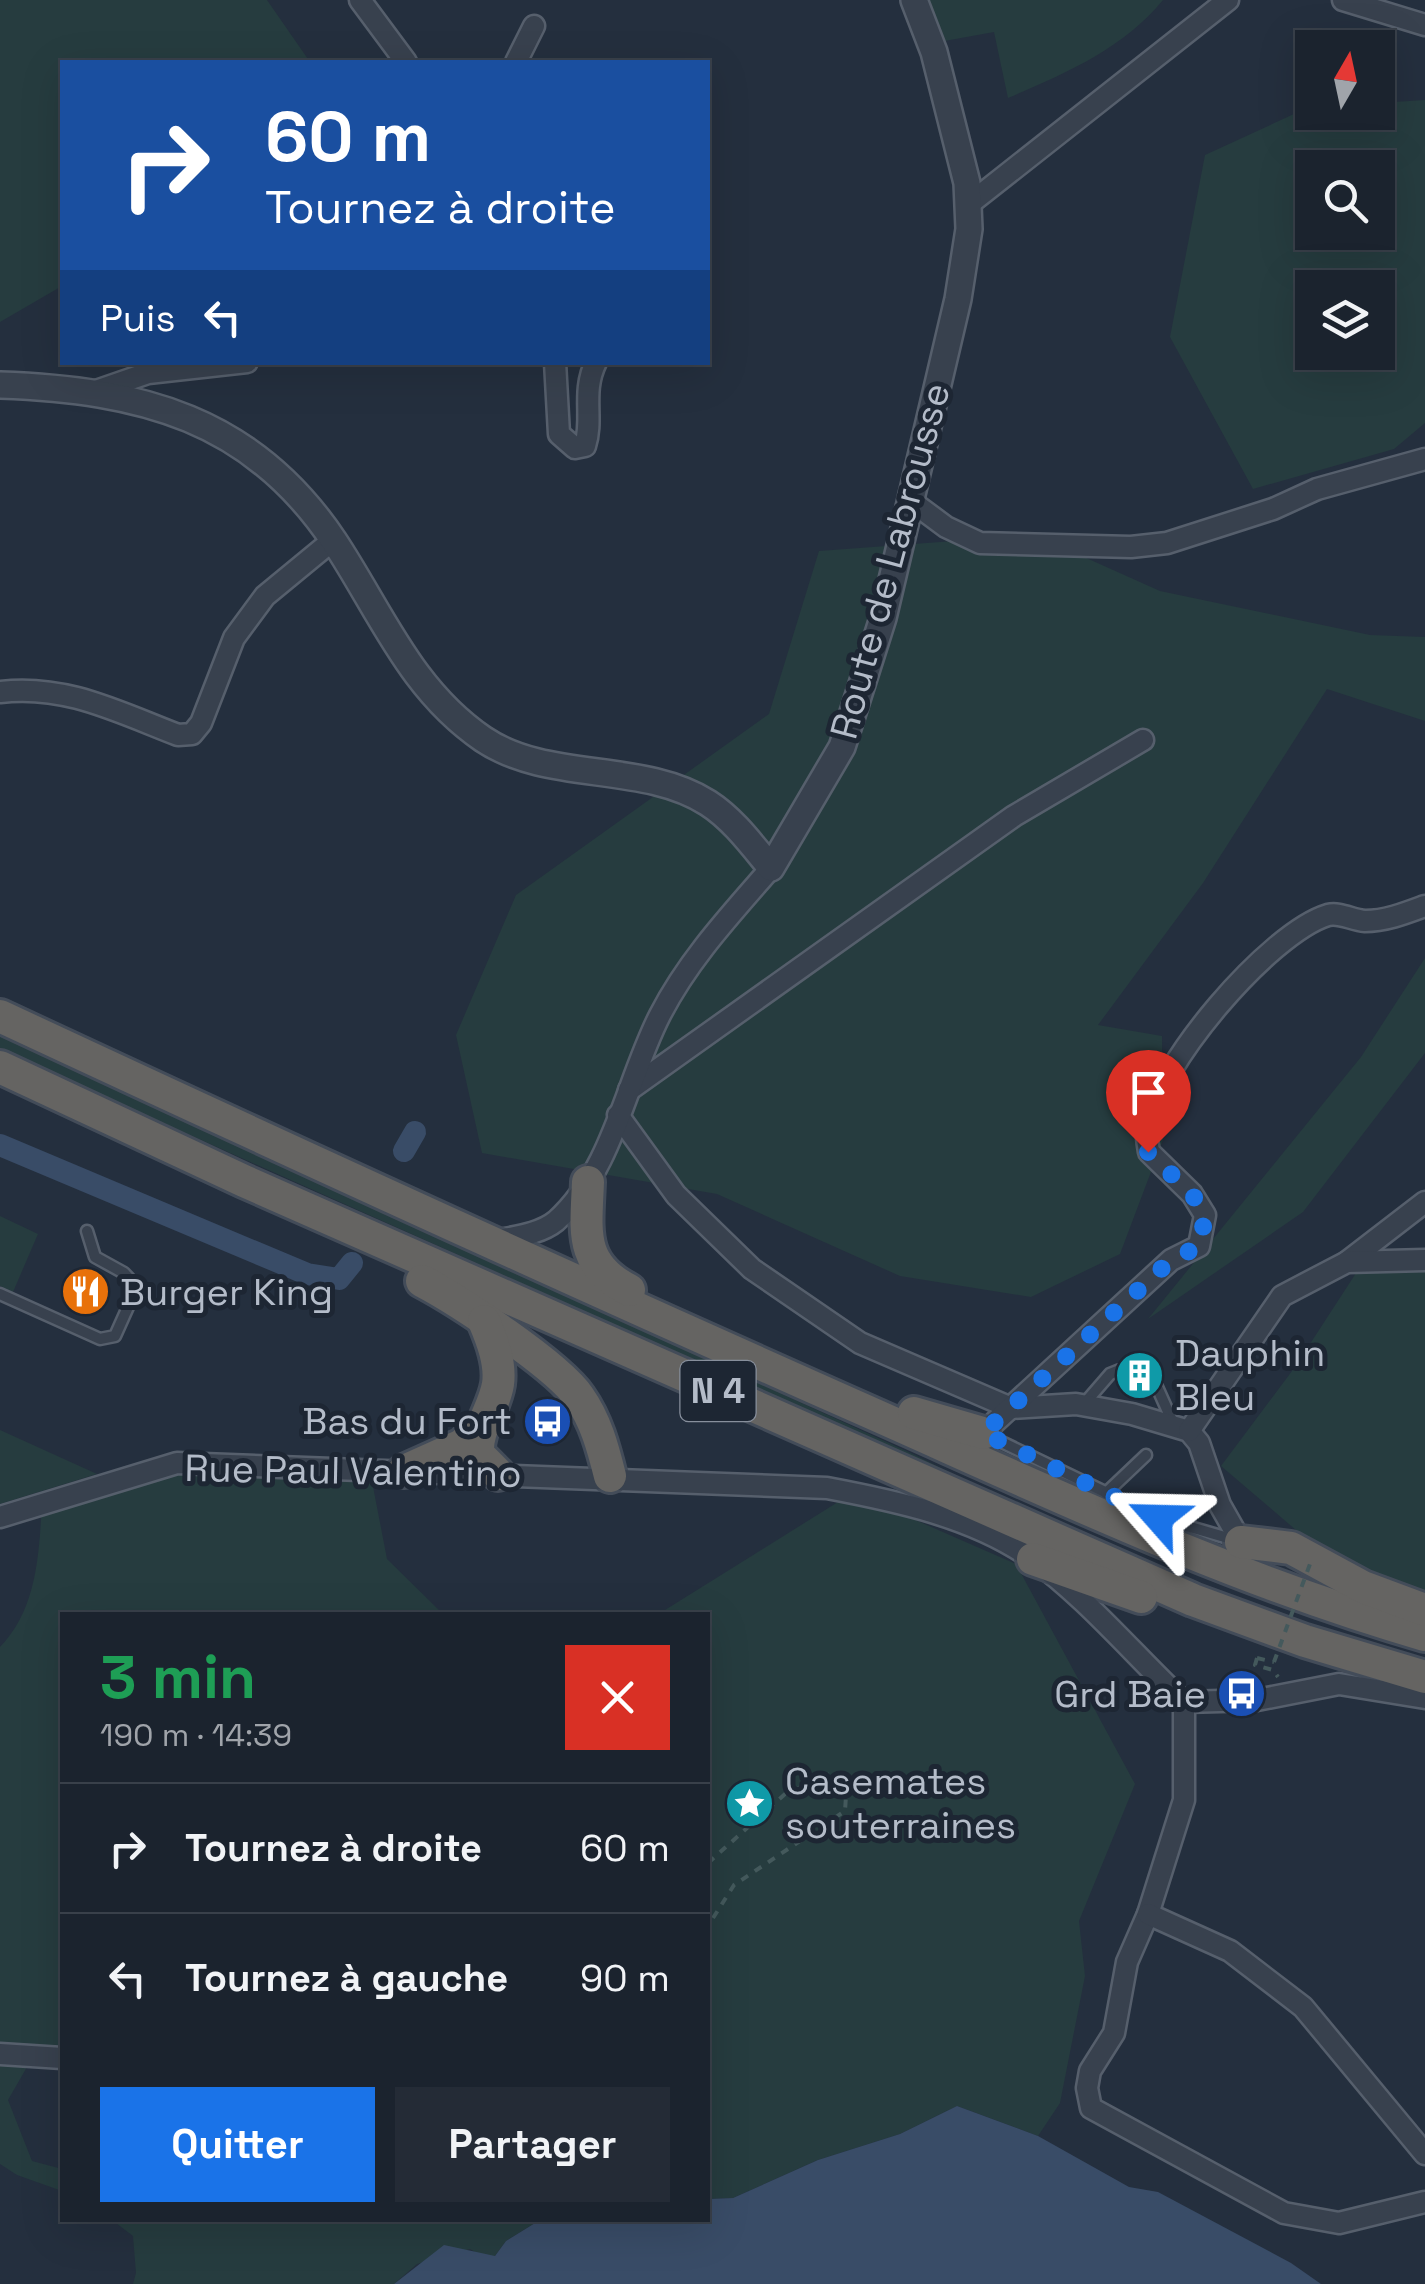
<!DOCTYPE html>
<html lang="fr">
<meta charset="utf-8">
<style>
body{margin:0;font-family:"Space Grotesk",sans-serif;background:#242b36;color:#f1f3f6;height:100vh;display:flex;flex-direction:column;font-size:38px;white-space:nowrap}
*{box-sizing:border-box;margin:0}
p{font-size:32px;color:#a0a4aa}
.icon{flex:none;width:55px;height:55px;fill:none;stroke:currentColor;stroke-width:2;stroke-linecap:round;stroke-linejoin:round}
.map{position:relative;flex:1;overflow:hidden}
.panel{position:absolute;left:60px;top:1612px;width:650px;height:610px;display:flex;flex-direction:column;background:#1b232e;border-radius:0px;box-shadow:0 10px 40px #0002,0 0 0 2px #39404a}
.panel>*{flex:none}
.guide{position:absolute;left:60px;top:60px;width:650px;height:305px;border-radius:0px;box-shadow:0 10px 40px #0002,0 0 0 2px #39404a;background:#1a4fa0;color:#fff;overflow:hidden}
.needle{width:65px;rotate:9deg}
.fabs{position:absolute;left:1295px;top:30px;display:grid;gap:20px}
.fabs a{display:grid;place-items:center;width:100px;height:100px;border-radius:0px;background:#1b232e;box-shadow:0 10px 40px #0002,0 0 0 2px #39404a;font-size:50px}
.pin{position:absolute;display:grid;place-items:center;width:85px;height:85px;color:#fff;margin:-102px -42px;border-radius:50% 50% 50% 0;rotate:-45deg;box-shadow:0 0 10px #0007}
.pin .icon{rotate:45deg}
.me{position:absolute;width:110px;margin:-55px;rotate:295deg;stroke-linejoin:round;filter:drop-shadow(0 0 8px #0008)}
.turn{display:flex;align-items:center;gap:35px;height:210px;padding:0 40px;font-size:45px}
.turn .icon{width:130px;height:130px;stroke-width:2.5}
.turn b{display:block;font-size:70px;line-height:85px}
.then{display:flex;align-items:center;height:95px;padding:0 40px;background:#0003;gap:20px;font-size:38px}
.round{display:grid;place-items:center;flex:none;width:105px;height:105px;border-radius:0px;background:#242b36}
.summary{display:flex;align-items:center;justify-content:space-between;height:170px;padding:0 40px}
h1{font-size:60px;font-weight:800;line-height:75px;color:#1e9e55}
.cta{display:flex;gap:20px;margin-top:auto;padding:20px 40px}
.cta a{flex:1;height:115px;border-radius:0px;background:#1a73e8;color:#fff;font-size:40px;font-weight:800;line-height:115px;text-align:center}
.cta a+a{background:#242b36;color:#f1f3f6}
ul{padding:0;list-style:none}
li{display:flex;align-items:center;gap:30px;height:130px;padding:0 40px;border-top:2px solid #39404a}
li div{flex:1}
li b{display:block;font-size:38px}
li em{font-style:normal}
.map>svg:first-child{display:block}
.green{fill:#263c3f;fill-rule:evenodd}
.water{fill:#394c67}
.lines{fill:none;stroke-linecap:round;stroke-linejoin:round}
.canal{stroke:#394c67;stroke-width:22}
.service-casing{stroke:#565f6c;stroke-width:15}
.minor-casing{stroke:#565f6c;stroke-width:25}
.tertiary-casing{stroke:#565f6c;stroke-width:30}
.trunk-casing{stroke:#434c59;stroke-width:38}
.path{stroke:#44595c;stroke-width:4;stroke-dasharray:8 8;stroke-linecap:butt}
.service{stroke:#38414e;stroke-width:10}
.minor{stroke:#38414e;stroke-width:20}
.tertiary{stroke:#38414e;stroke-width:25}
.trunk{stroke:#656462;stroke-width:32}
.path-bridge{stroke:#44595c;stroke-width:4;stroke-dasharray:8 8;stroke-linecap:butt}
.route{stroke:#1a73e8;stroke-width:18;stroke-dasharray:0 32.4}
.labels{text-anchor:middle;stroke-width:10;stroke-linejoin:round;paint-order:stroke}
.shield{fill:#1d2633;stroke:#878f9c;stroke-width:2.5}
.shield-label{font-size:35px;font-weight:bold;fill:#b4bcc9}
.street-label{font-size:38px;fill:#b4bcc9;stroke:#1d2633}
.poi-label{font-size:38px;fill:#b4bcc9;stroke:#1d2633;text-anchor:start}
</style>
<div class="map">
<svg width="1425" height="2284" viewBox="0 0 1425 2284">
<rect width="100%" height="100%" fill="#242f3e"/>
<g class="green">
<path d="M 0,0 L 267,0 L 310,62 L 62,62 L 62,286 L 0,322 Z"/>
<path d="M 924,0 L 1163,0 C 1123,49 1064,74 1008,98 L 994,32 L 939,42 Z"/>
<path d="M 1425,100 L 1425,423 L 1394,449 L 1253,489 L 1170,337 L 1205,155 L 1307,108 L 1312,108 L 1312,112 L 1378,112 L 1378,103 ZM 1312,168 L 1378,168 L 1378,232 L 1312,232 ZM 1312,288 L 1378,288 L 1378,352 L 1312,352 Z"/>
<path d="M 1035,535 L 1160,591 L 1370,635 L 1425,637 L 1425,721 L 1327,689 L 1203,883 L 1098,1025 L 1162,1036 L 1163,1140 L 1120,1254 L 1031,1297 L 900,1276 L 717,1194 L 482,1153 L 456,1035 L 516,895 L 769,714 L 819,551 Z"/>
<path d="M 1425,958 L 1425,1053 L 1303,1212 L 1148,1319 L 1361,1057 Z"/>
<path d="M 0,1035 L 915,1455 L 995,1495 L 0,1050 Z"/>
<path d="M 0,1216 L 38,1234 L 13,1292 L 0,1286 Z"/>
<path d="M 1425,1263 L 1425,1591 L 1324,1554 L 1221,1466 L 1295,1367 L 1358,1270 Z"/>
<path d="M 0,1430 L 97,1474 L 0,1504 Z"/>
<path d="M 370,1471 L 387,1559 L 444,1615 L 62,1615 L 62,2069 L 27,2067 L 8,2100 L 32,2161 L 62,2169 L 62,2191 L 17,2175 L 0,2164 L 0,1647 C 37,1609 39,1554 42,1503 L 138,1473 Z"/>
<path d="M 838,1502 L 897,1512 L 1016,1564 L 1135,1784 L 1079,1921 L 1085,1976 L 1060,2103 L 1038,2136 L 957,2106 L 900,2134 L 818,2160 L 733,2198 L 708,2199 L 708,1615 L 657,1615 Z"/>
<path d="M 112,2220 L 540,2220 L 506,2241 L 495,2256 L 483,2257 L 470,2249 L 417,2264 L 394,2284 L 133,2284 L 136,2273 L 133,2236 Z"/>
</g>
<path class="water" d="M 957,2106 L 1038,2136 L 1129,2187 L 1158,2192 L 1291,2263 L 1321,2284 L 394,2284 L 444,2245 L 495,2256 L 506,2241 L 540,2220 L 708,2220 L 708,2199 L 733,2198 L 818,2160 L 900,2134 Z"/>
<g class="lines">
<g class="canal">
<path d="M 0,1145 L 307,1274 L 339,1279 L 352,1263"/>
<path d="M 404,1151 L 415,1132"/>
</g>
<defs>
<g id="service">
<path d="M 0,1294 L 100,1339 L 115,1336 L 137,1287 L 124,1273 L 95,1257 L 87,1231"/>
<path d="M 1084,1404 L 1110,1374 L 1120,1370 L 1157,1387 L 1174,1425"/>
<path d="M 985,1434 L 1159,1518 L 1235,1540"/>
<path d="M 1106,1493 L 1146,1455"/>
</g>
<g id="minor">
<path d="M 360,0 L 406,62"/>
<path d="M 1343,0 L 1425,25"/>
<path d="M 516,62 L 534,26"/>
<path d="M 968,205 L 1228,0"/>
<path d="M 555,362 L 559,434 L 575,448 L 585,446 C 594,418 581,393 596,362"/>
<path d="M 96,391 L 148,373 L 247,362"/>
<path d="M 911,501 L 946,527 L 980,543 L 1131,547 L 1167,543 L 1273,509 L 1317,489 L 1425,459"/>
<path d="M 0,692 C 65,684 118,712 178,735 L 192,734 L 201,723 L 234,638 L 265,596 L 333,540"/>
<path d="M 629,1090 L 1014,816 L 1143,740"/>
<path d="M 618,1115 L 676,1195 L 752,1269 L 860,1343 L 1011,1408 L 1076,1404 L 1132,1414 L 1189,1431 L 1199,1443 L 1220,1505 L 1241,1542"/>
<path d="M 490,1242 C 511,1237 539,1235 556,1221 C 613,1170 626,1081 660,1015 C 688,960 731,914 771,868"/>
<path d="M 1347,1262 L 1425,1202"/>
<path d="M 1189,1431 L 1282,1296 L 1347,1262 L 1425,1260"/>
<path d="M 983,1433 L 1171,1260 L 1199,1246 L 1205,1215 L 1192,1194 L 1149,1152 C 1148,1145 1146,1136 1147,1129 C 1154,1068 1269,933 1328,915 C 1340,912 1352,920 1365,921 C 1386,921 1406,913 1425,906"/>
<path d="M 0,1517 L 177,1463 L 827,1488 C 896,1501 973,1517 1031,1558 C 1083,1594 1137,1658 1184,1702 L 1257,1700 L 1339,1684 L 1425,1698"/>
<path d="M 1184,1702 L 1184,1800 L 1148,1914 L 1127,1962 L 1114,2033 L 1090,2071 L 1087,2088 L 1091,2108 L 1284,2213 L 1339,2223 L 1425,2202"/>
<path d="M 1148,1914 L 1230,1951 L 1303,2007 L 1425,2154"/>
<path d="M 0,2054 L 62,2058"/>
</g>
<path id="tertiary" d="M 0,385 C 140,390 252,418 334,541 C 381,612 410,689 483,739 C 548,783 642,761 708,803 C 733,819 752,845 771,868 L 842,747 L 883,618 L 958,299 L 969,229 L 967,183 L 934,52 L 914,0"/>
<g id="trunk">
<path d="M 0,1016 C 283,1148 567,1278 853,1405 C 1041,1488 1227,1578 1425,1635"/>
<path d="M 0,1067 L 244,1181 L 1193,1600 L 1305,1641 L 1425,1677"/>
<path d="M 588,1182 C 586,1232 579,1264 629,1290"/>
<path d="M 422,1281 C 458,1300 557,1365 579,1397 C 596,1421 603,1448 610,1476"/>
<path d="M 484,1321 C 492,1340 501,1363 498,1384 C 494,1409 476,1429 478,1454 L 498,1474"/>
<path d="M 914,1413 L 983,1433"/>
<path d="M 404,1471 L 462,1445 L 485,1424"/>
<path d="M 1241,1542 L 1291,1548 L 1363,1587 L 1425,1610"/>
<path d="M 1033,1559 L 1141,1597"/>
</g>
</defs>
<use href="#service" class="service-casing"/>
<use href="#minor" class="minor-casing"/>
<use href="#tertiary" class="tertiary-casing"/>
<use href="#trunk" class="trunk-casing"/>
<g class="path">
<path d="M 1257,1658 L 1255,1665 L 1273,1670 L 1278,1677"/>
<path d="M 1257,1658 L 1274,1662"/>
<path d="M 708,1863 L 785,1794 L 835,1772 L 847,1780 L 845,1811 L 734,1885 L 708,1926"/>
</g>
<use href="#service" class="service"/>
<use href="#minor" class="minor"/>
<use href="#tertiary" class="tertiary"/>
<use href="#trunk" class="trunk"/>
<path class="path-bridge" d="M 1274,1662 L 1310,1564"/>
</g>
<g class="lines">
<path class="route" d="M 1148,1152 L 1192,1194 L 1205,1215 L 1200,1246 L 1171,1260 L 983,1433 L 1158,1518"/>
</g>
<defs>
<symbol id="restaurant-disc" viewBox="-11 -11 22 22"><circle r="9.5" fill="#e8710a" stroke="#1d2633"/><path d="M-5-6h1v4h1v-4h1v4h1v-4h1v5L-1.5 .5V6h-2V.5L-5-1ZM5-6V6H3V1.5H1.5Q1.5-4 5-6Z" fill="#fff"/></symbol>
<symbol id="building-disc" viewBox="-11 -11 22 22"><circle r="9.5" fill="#0f9aa8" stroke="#1d2633"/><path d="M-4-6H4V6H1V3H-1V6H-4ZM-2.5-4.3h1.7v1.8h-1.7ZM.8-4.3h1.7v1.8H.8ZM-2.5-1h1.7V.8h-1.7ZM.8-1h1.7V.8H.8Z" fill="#fff"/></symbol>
<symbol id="bus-disc" viewBox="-11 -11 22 22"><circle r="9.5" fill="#1a4fb4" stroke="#1d2633"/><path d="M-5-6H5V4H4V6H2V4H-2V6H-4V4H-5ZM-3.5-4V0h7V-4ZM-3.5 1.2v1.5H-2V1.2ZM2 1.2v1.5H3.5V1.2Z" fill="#fff"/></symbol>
<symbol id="sight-disc" viewBox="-11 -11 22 22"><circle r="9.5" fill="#0f9aa8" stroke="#1d2633"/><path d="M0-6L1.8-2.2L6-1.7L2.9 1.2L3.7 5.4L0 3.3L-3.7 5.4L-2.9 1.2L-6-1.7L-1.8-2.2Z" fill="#fff"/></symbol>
</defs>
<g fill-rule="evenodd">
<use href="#restaurant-disc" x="58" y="1264" width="55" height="55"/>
<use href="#building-disc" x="1112" y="1348" width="55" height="55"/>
<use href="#bus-disc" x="520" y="1394" width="55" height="55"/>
<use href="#bus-disc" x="1214" y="1666" width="55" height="55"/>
<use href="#sight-disc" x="722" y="1776" width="55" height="55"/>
</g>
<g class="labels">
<rect class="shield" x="680.5" y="1361" width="75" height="60" rx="8"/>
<g class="shield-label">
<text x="718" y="1403">N 4</text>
</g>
<g class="street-label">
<text transform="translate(890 561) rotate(-75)" y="13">Route de Labrousse</text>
<text transform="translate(353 1471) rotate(1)" y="13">Rue Paul Valentino</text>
</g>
<g class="poi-label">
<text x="120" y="1305">Burger King</text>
<text x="1175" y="1366">Dauphin<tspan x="1175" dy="44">Bleu</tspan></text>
<text x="512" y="1434" text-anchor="end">Bas du Fort</text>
<text x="1206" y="1707" text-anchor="end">Grd Baie</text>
<text x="785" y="1794">Casemates<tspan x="785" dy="44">souterraines</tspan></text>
</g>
</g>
</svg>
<div class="fabs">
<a><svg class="needle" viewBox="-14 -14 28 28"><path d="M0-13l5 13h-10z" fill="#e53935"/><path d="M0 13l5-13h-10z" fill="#a0a4aa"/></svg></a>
<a><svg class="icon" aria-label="search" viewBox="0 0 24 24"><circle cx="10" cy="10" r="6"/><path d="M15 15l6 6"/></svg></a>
<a><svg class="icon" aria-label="layers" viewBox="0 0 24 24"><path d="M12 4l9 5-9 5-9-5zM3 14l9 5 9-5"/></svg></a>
</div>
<div class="pin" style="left:1148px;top:1152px;background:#d93025"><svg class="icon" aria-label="arrive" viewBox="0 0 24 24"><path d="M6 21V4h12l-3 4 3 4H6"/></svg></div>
<svg class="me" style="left:1158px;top:1518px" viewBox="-20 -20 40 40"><path d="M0-17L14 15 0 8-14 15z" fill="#1a73e8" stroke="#fff" stroke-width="4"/></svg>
<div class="guide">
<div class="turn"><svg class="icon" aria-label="right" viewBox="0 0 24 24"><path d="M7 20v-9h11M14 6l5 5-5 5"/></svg><div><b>60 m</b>Tournez à droite</div></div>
<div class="then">Puis<svg class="icon" aria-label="left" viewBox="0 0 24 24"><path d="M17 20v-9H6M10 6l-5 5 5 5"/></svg></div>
</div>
<section class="panel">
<div class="summary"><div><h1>3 min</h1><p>190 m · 14:39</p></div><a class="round" style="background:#d93025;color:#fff"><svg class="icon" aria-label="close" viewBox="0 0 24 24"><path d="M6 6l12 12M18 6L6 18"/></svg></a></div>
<ul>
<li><svg class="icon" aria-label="right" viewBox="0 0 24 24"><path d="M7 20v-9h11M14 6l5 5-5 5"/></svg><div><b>Tournez à droite</b></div><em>60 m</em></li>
<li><svg class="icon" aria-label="left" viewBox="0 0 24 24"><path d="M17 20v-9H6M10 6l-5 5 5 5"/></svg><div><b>Tournez à gauche</b></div><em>90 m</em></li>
</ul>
<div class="cta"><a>Quitter</a><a>Partager</a></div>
</section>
</div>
